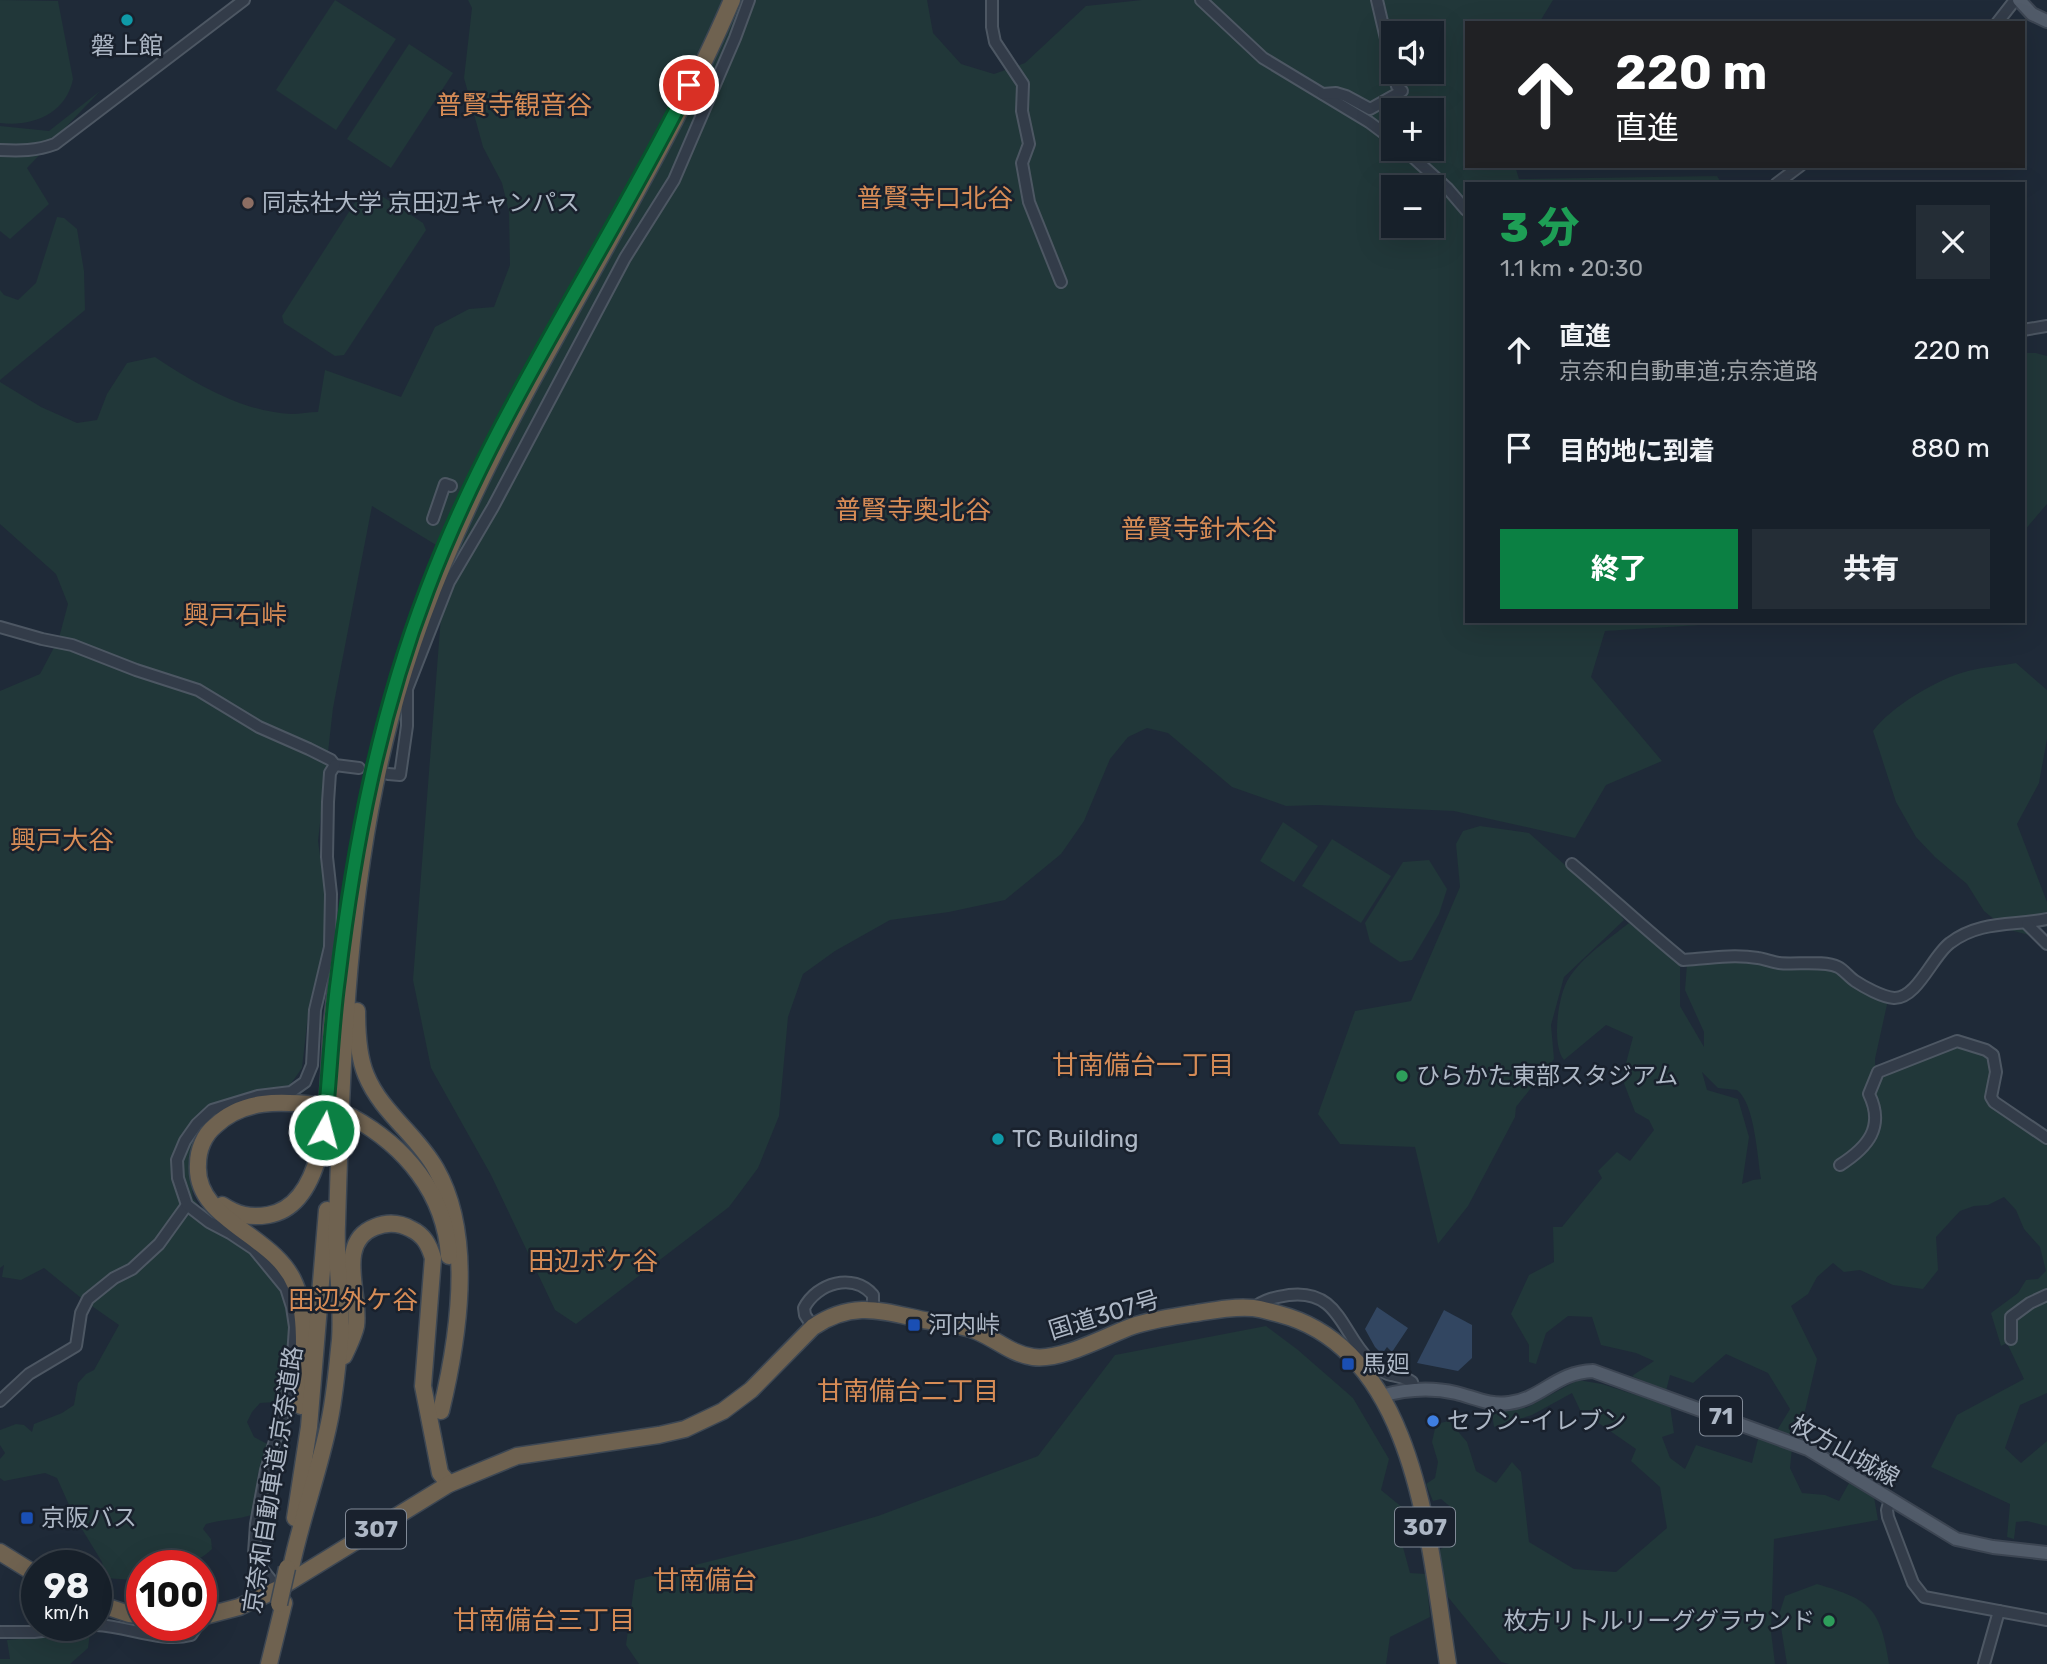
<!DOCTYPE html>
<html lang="ja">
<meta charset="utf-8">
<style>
body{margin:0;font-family:Rubik,"Noto Sans JP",sans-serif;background:#242d36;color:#f1f3f6;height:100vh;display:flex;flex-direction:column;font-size:26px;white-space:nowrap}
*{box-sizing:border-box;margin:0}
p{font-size:23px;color:#9ea3a8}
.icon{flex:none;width:38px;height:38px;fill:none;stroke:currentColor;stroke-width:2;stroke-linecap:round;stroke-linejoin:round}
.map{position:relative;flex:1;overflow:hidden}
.panel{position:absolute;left:1465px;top:182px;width:560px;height:441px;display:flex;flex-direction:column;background:#17202a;border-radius:0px;box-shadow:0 7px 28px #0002,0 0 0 2px #363e47}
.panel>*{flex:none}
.banner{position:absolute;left:1465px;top:21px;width:560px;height:147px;border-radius:0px;box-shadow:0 7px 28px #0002,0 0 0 2px #363e47;background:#202124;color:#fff;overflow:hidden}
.controls{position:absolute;left:1381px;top:21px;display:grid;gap:14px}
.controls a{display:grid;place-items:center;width:63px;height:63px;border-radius:0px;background:#17202a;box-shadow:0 7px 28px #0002,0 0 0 2px #363e47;font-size:35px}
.speed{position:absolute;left:21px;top:1550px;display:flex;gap:14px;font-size:35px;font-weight:700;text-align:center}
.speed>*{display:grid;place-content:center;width:91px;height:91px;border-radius:50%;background:#17202a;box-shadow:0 7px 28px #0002,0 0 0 2px #363e47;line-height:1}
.speed small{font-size:18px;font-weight:400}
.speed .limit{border:10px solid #d22;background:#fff;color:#111}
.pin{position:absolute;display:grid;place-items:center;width:60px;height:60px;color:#fff;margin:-30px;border:4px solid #fff;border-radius:50%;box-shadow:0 2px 7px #0007}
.me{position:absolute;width:77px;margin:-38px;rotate:7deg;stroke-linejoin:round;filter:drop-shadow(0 0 5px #0008)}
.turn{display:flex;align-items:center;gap:24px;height:147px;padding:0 35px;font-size:32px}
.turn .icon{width:91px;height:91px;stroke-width:2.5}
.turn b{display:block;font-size:49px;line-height:60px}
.round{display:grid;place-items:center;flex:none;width:74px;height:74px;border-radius:0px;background:#242d36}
.overview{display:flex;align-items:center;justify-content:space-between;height:119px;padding:0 35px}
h1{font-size:42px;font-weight:800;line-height:52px;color:#1e9e55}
.action{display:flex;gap:14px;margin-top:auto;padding:14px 35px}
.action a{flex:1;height:80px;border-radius:0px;background:#0b8043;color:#fff;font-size:28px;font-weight:800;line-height:80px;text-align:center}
.action a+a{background:#242d36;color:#f1f3f6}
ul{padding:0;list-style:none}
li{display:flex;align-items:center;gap:21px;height:98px;padding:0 35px}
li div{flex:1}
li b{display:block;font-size:26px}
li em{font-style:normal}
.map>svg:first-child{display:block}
.green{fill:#213739;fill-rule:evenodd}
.water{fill:#324661}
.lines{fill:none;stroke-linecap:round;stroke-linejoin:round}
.minor-casing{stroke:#4d5763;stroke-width:14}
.major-casing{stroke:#3c4552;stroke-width:16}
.highway-casing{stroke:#3d4753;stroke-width:19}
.minor{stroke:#333c49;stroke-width:10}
.major{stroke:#515b69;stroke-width:12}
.highway{stroke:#6f6250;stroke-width:16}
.highway-bridge-casing{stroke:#3d4753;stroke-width:19;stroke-linecap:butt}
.highway-bridge{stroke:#6f6250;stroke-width:16}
.route-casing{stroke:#07532c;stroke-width:18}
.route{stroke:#0b8043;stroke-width:12}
.culture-dot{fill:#0f9aa8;stroke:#19212d;stroke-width:2.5}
.education-dot{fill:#8d6e63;stroke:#19212d;stroke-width:2.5}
.leisure-dot{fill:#2e9e5b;stroke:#19212d;stroke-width:2.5}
.transit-dot{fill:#1a4fb4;stroke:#19212d;stroke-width:2.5}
.shop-dot{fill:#3f7fe0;stroke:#19212d;stroke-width:2.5}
.labels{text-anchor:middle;stroke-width:5;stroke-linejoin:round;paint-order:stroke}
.shield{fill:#19212d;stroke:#818a97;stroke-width:2}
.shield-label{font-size:23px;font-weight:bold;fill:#adb7c5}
.poi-label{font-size:24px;fill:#adb7c5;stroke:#19212d;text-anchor:start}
.street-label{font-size:24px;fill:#adb7c5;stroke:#19212d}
.neighbourhood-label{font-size:26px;fill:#d78c56;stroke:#19212d}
</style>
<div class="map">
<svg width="2047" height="1664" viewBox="0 0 2047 1664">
<rect width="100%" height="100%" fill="#1f2a38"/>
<g class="green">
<path d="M 0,0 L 58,1 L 73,79 C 66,114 32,127 0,123 Z"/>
<path d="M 335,0 L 396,39 L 336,130 L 276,90 Z"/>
<path d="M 468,0 L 927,0 L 933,33 L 961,64 L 994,74 L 1025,63 L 1086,6 L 1142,0 L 1553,0 L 1539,23 L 1466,23 L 1466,166 L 1515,166 L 1519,179 L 1717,176 L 1722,184 L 1466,184 L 1466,621 L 1763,621 L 1605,631 L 1591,677 L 1662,761 L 1606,785 L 1575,838 L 1454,811 L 1318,805 L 1286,806 L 1232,787 L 1168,733 L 1147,728 L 1128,737 L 1110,759 L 1084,821 L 1061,854 L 1005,900 L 949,912 L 890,920 L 835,951 L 803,974 L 788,1017 L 779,1116 L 758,1168 L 729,1207 L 576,1324 L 555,1310 L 491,1175 L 431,1068 L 413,980 L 446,551 L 372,506 L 333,708 L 318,841 L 324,884 L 324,945 L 309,1006 L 302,1068 L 290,1085 L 249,1092 L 218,1107 L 189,1164 L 193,1198 L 212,1222 L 260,1258 L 276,1279 L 289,1305 L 289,1366 L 284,1393 L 276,1402 L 260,1403 L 252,1412 L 247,1422 L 254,1437 L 271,1446 L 269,1466 L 258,1472 L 254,1514 C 238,1520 222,1519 206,1524 L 203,1529 L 211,1539 L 212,1549 C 193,1568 167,1566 142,1566 L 142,1578 L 133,1580 L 105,1578 L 102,1562 L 74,1516 L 57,1478 L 45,1473 L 4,1481 L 0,1478 L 0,1459 L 5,1453 L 0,1445 L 0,1430 L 16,1424 L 24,1425 L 32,1432 L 34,1424 L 62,1413 L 74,1405 L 78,1383 L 86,1374 L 94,1370 L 119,1325 L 86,1302 L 44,1268 L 21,1280 L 2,1277 L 4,1265 L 0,1268 L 0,691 L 40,674 L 59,638 L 68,604 L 56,574 L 0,524 L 0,382 L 41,407 L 77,423 L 97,420 L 107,394 L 127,363 L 155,357 C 194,383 243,412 291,414 C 300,414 309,412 318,412 L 325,370 L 401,397 L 435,327 L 469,309 L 494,307 L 510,265 L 509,212 L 502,183 L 483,147 L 464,78 L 472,8 ZM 1393,33 L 1432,33 L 1432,72 L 1393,72 ZM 1393,110 L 1432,110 L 1432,149 L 1393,149 ZM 1393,187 L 1432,187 L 1432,226 L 1393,226 Z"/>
<path d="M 409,44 L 453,73 L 391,168 L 347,139 Z"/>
<path d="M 100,91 L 27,168 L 49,204 L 10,239 L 0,231 L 0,126 L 49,131 Z"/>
<path d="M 371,189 L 423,223 L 426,230 L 344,355 L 335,356 L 284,323 L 282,316 L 363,190 Z"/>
<path d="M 57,217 L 64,218 L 77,229 L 84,271 L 85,310 L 0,380 L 0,290 L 4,295 L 18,300 L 36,283 Z"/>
<path d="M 2023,353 L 2036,353 L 2047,356 L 2047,504 L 2023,532 Z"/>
<path d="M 2016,663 L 2047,690 L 2047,739 L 2039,783 L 2017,824 L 2047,902 L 2047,912 L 2033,936 L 2006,929 L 1984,911 L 1967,884 L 1935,857 L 1916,837 L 1896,802 L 1873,731 C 1892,706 1937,679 1968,671 C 1983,667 2001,666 2016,663 Z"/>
<path d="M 1283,822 L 1318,846 L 1294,882 L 1260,861 Z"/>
<path d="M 1480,826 L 1529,833 L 1619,913 L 1624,920 L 1564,977 L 1551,1025 L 1554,1059 L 1516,1107 L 1515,1117 L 1468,1206 L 1438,1244 L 1415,1147 L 1340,1144 L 1318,1114 L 1355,1011 L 1411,1001 L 1460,887 L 1456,844 L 1463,831 Z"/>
<path d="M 1332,839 L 1391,876 L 1361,923 L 1302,886 Z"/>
<path d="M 1429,860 L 1447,889 L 1439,914 L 1412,960 L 1400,962 L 1370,942 L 1365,923 L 1403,862 Z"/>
<path d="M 1629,923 L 1680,963 L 1680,1006 L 1704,1047 L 1704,1032 L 1685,990 L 1687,964 L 1735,960 L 1776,966 L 1831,969 L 1852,985 L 1888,1000 L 1875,1059 L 1875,1065 L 1882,1074 L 1952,1047 L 1964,1047 L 1988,1057 L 1991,1074 L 1988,1093 L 2047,1142 L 2047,1393 L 2020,1405 L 2005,1448 L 2021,1463 L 2047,1441 L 2047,1526 L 2027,1521 L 2016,1522 L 2014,1539 L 2007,1537 L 2010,1504 L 1931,1467 L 1957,1415 L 2024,1379 L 2007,1343 L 2001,1346 L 1991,1313 L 2018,1293 L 2026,1280 L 2038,1279 L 2046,1271 L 2040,1247 L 2024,1229 L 2016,1210 L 2004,1197 L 1988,1205 L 1974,1206 L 1960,1211 L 1936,1237 L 1938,1270 L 1923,1289 L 1893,1285 L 1860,1270 L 1844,1272 L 1833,1263 L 1817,1277 L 1808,1294 L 1791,1306 L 1817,1359 L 1798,1441 L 1776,1432 L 1790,1409 L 1768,1373 L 1726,1354 L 1693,1383 L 1670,1375 L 1666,1391 L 1632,1376 L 1654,1361 L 1636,1353 L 1601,1345 L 1592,1317 L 1568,1316 L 1546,1333 L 1536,1364 L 1529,1362 L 1529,1345 L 1511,1314 L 1529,1275 L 1554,1262 L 1553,1227 L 1562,1227 L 1602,1178 L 1598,1171 L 1617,1152 L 1630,1161 L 1654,1130 L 1649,1120 L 1635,1112 L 1622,1078 L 1633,1037 L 1606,1025 L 1564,1060 C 1551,1045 1558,994 1569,978 C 1583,956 1609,939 1629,923 ZM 1702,1072 L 1718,1088 L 1737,1090 C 1755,1104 1757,1156 1761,1179 L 1753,1180 L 1742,1184 L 1749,1137 L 1738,1099 L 1707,1090 Z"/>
<path d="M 1266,1326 L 1298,1350 L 1353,1398 L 1389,1459 L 1381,1490 L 1414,1517 L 1400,1536 L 1410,1573 L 1426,1574 L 1430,1617 L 1390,1637 L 1386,1664 L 639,1664 L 626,1645 L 635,1580 L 799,1539 L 878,1516 L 1038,1456 L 1115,1355 Z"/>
<path d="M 1578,1380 L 1602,1384 L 1670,1406 L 1674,1433 L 1662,1437 L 1670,1458 L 1685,1469 L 1696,1445 L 1752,1463 L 1759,1435 L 1792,1448 L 1790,1468 L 1802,1493 L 1825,1495 L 1839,1501 L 1849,1483 L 1874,1497 L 1878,1520 L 1774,1539 L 1771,1632 L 1775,1664 L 1509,1664 L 1501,1662 L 1448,1597 L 1437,1551 L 1449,1544 L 1453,1509 L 1441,1499 L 1433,1501 L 1426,1484 L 1435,1478 L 1438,1462 L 1432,1442 L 1436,1424 L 1449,1421 L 1467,1442 L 1476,1471 L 1496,1483 L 1512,1462 L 1521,1472 L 1529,1542 L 1574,1569 L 1616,1572 L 1667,1528 L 1660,1487 L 1631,1461 L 1636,1449 L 1580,1410 L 1572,1393 L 1532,1415 L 1494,1427 L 1491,1407 L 1526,1408 Z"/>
<path d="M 1817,1584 C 1871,1600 1880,1608 1889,1664 L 1787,1664 L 1779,1615 L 1785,1596 Z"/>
<path d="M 90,1633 L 88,1648 L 70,1664 L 0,1664 L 0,1659 L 10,1659 L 7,1640 Z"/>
</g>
<g class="water">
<path d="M 1377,1307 L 1408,1328 L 1392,1352 L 1387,1347 L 1382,1354 L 1375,1347 L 1365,1329 Z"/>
<path d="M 1444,1310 L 1472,1325 L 1472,1358 L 1458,1371 L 1417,1363 Z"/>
</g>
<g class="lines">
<defs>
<g id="minor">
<path d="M 992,0 L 992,27 L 995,42 L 1023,84 L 1022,111 L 1029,144 L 1022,163 L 1029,202 L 1061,282"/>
<path d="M 1201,0 L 1263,58 L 1369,122 L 1393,140"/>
<path d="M 1377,0 L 1393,69"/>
<path d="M 1997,23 L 2015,0"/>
<path d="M 1323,94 L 1336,93 L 1346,96 L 1370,109 L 1402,91 L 1397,86 L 1393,72"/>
<path d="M 1404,149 L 1448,189 L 1466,210"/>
<path d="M 0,150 C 20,151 36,151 55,144 L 244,0"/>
<path d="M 1776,184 L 1800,166"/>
<path d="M 2023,330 L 2047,326"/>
<path d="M 433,519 L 445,484 L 451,486"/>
<path d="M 0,627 L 42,639 L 72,645 L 136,670 L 198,690 L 259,727 L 309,749 L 331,760 L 335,765 L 359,768"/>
<path d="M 388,774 L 400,775 L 407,726 L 407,689 L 449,582 L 493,507 L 625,258 L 674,180 L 735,38 L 749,0"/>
<path d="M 1572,864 C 1610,896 1645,929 1683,960 C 1708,958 1734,954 1758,958 C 1765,959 1772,962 1779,963 C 1795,965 1824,960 1838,967 C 1844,970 1849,977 1855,981 C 1864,987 1882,997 1894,998 C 1917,999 1933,955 1950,943 C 1980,920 2014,926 2047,919"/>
<path d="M 2027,924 L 2047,944"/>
<path d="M 1840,1165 C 1868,1147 1885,1127 1869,1094 L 1878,1072 L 1957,1041 L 1986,1050 L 1993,1055 L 1996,1072 L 1991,1097 L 1994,1102 L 2047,1138"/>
<path d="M 1254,1308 C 1264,1299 1277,1297 1289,1295 C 1339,1289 1341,1332 1369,1360 C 1375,1366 1382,1373 1391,1375 C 1399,1377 1405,1377 1412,1382 L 1414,1390"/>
<path d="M 813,1327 L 805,1315 L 804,1308 C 817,1283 853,1272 873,1295 L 873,1309"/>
<path d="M 2011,1339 L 2011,1317 L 2030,1303 L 2047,1295"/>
<path d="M 0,1401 L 29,1374 L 76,1346 L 81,1313 L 88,1299 L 114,1278 L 132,1269 L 159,1244 L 187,1205"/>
<path d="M 1890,1499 L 1887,1510 L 1888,1517 L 1913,1583 L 1924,1597 L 2047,1620"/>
<path d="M 278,1589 L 256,1561 L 254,1553 L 256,1524 L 266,1470 L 282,1418 L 292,1371 L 295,1327 L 292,1307 L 286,1288 L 254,1249 L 230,1233 L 209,1222 L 187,1205 L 178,1178 L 177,1160 L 185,1141 L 197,1124 L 212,1110 L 258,1096 L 291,1092 L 305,1082 L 312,1065 L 315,1010 L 330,947 L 331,894 L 327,857 L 328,802 L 330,773 L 335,765"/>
<path d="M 96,1625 C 128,1626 161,1643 191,1635 L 197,1626"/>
<path d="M 0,1632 L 34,1632 L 86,1626"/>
<path d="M 1984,1664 L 1999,1611"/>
</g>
<g id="major">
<path d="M 2019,0 L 2032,14 L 2047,21"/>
<path d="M 1381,1396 C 1406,1389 1430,1387 1456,1393 C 1473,1397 1490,1406 1509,1403 C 1542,1399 1556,1372 1593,1371 L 1808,1449 L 1956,1539 L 1993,1547 L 2047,1553"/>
</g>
<g id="highway">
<path d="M 357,1011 C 357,1032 358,1056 366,1075 C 381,1112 417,1135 436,1169 C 475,1237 458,1340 441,1411"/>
<path d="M 352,1117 C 405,1146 445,1193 449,1256"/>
<path d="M 222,1205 C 237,1215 250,1218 268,1215 C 335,1204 327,1073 332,1023 C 335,993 339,963 344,933"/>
<path d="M 344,1356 C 348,1347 354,1336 356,1326 C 361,1296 335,1242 375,1227 C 387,1222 400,1223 411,1229 C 424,1235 429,1245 433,1258 L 423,1386 L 440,1473 L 449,1484"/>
<path d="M 301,1406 C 303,1370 309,1317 295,1284 C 275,1234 194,1221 198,1164 C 198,1150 204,1135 215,1126 C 243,1099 281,1101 316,1105"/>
<path d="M 295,1518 L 309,1427 L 327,1210"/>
<path d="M 0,1552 L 37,1575"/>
<path d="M 291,1568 C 301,1519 319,1472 329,1423 C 335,1396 337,1367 340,1340 C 343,1301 335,1263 337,1224 C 342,1056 347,883 390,720 C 457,459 627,244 732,0"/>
<path d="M 96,1603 L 129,1614 L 142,1615"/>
<path d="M 201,1617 L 239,1607 L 278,1589 L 449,1484 L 517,1456 L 659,1435 L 685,1429 L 723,1411 L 751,1390 L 813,1327 C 855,1299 884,1312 929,1321 C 945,1324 961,1325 976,1331 C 996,1339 1011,1354 1033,1357 C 1062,1361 1105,1336 1133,1326 C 1151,1320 1172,1317 1190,1314 C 1210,1311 1232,1306 1253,1308 C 1262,1309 1271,1312 1279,1314 C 1418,1350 1429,1547 1448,1664"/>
<path d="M 269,1664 L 284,1603"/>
</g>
</defs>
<use href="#minor" class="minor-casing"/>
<use href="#major" class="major-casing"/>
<use href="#highway" class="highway-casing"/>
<use href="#minor" class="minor"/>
<use href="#major" class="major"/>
<use href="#highway" class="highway"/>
<defs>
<g id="highway-bridge">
<path d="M 316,1105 L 352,1117"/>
<path d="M 279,1604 L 287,1568"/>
</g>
</defs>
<use href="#highway-bridge" class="highway-bridge-casing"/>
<use href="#highway-bridge" class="highway-bridge"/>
</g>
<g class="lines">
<defs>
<path id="route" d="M 324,1130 C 330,1080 331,1029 338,979 C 354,845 379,716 427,590 C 494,412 605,254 689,85"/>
</defs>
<use href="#route" class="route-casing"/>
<use href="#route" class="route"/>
</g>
<g class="culture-dot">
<circle cx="127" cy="20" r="7"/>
<circle cx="998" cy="1139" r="7"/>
</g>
<circle class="education-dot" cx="248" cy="203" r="7"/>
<g class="leisure-dot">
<circle cx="1402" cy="1076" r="7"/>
<circle cx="1829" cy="1621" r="7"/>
</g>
<g class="transit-dot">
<rect x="907" y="1318" width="14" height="14" rx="3.5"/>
<rect x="1341" y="1357" width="14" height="14" rx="3.5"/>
<rect x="20" y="1511" width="14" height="14" rx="3.5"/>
</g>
<circle class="shop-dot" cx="1433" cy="1421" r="7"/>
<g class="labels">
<g class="shield">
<rect x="1700" y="1396.5" width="42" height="39" rx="5"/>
<rect x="1395" y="1507.5" width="60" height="39" rx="5"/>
<rect x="346" y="1509.5" width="60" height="39" rx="5"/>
</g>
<g class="shield-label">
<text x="1721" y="1424">71</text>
<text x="1425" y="1535">307</text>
<text x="376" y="1537">307</text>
</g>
<g class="poi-label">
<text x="127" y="54" text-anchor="middle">磐上館</text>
<text x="262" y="211">同志社大学 京田辺キャンパス</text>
<text x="1416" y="1084">ひらかた東部スタジアム</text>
<text x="1012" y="1147">TC Building</text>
<text x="928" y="1333">河内峠</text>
<text x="1362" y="1372">馬廻</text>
<text x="1447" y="1429">セブン-イレブン</text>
<text x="41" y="1526">京阪バス</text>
<text x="1815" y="1629" text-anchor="end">枚方リトルリーググラウンド</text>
</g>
<g class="street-label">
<text transform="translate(1104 1315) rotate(-17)" y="8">国道307号</text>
<text transform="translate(1845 1451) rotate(29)" y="8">枚方山城線</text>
<text transform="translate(273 1480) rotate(-81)" y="8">京奈和自動車道;京奈道路</text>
</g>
<g class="neighbourhood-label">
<text x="514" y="114">普賢寺観音谷</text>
<text x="935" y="207">普賢寺口北谷</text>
<text x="913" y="519">普賢寺奥北谷</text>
<text x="1199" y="538">普賢寺針木谷</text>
<text x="235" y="624">興戸石峠</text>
<text x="62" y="849">興戸大谷</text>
<text x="1143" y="1074">甘南備台一丁目</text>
<text x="593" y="1270">田辺ボケ谷</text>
<text x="353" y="1309">田辺外ケ谷</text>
<text x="908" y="1400">甘南備台二丁目</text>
<text x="705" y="1589">甘南備台</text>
<text x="544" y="1629">甘南備台三丁目</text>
</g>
</g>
</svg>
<div class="controls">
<a><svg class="icon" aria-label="sound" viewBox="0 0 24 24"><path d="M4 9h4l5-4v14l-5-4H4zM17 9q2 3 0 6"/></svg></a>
<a>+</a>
<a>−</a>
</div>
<div class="speed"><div>98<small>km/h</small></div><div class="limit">100</div></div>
<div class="pin" style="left:689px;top:85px;background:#d93025"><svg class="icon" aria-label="arrive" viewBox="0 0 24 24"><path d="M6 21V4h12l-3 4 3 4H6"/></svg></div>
<svg class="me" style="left:324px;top:1130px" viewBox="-20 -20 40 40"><circle r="17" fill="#0b8043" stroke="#fff" stroke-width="3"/><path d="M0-11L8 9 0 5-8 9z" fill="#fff"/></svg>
<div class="banner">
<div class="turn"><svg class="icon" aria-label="ahead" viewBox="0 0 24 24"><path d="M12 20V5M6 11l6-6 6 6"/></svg><div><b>220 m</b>直進</div></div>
</div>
<section class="panel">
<div class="overview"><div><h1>3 分</h1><p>1.1 km · 20:30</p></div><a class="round"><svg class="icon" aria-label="close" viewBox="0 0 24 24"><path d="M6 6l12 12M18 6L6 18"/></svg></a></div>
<ul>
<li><svg class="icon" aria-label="ahead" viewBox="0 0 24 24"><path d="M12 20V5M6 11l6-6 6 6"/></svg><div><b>直進</b><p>京奈和自動車道;京奈道路</p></div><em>220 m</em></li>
<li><svg class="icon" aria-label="arrive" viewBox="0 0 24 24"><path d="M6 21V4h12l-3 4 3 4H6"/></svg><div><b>目的地に到着</b></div><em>880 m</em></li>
</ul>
<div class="action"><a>終了</a><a>共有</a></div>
</section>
</div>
